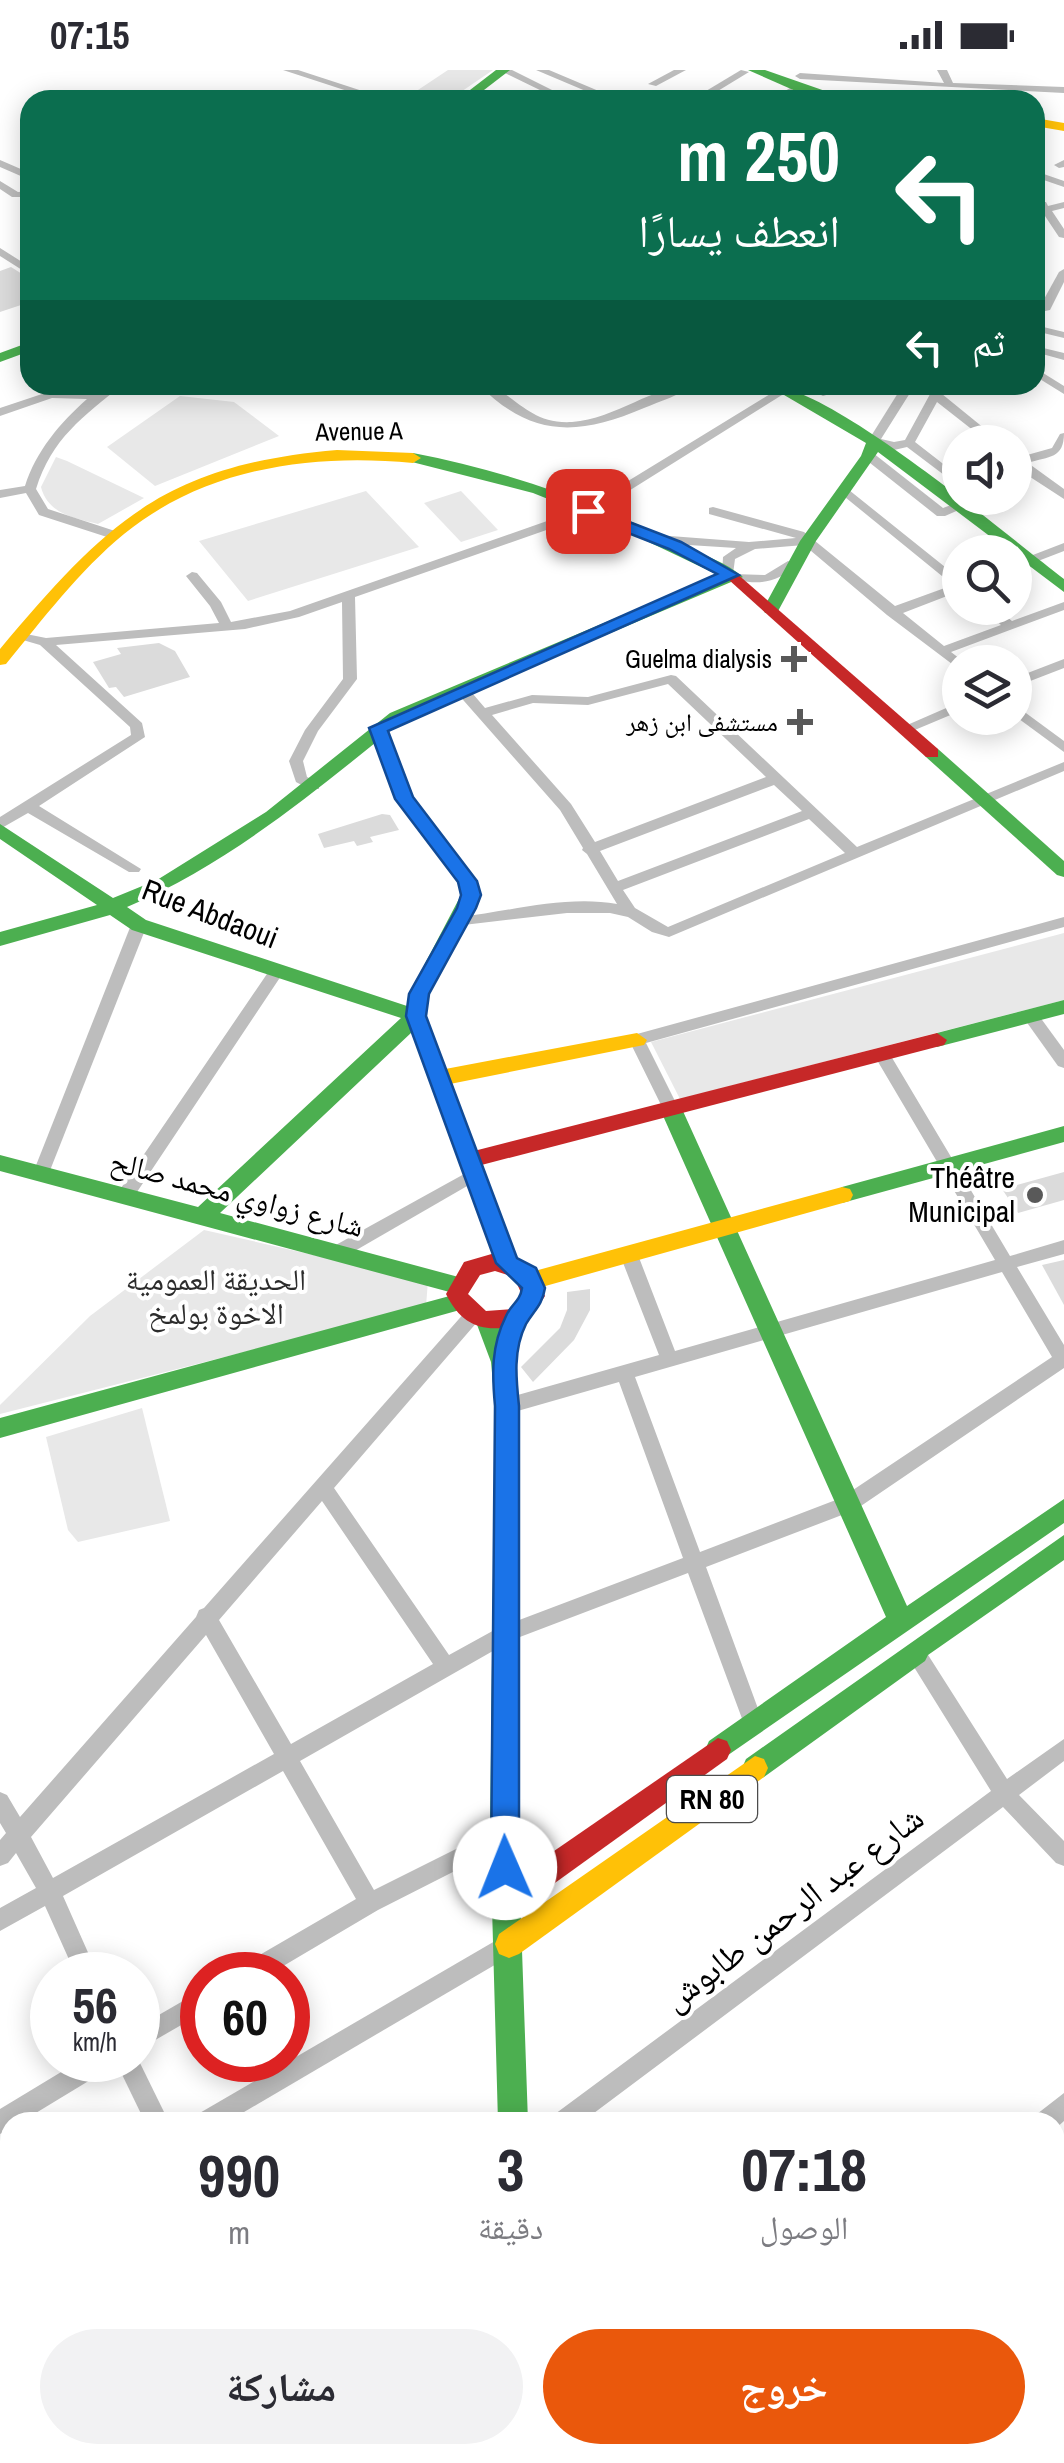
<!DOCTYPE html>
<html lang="ar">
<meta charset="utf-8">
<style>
body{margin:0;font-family:"Archivo Narrow","Noto Naskh Arabic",sans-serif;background:#f2f2f3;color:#2b2b33;direction:rtl;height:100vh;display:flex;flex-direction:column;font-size:38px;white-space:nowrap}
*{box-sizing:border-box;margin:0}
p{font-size:32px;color:#7c7c81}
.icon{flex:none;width:55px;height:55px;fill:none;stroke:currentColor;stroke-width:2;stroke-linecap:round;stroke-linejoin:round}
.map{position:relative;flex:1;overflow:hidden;direction:ltr}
.panel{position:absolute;left:0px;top:2042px;width:1065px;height:352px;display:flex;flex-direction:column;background:#fff;border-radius:30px 30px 0 0;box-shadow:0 5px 25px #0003;direction:rtl}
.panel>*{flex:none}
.hud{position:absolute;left:20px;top:20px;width:1025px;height:305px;border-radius:30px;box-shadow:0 5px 25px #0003;direction:rtl;background:#0b6e4f;color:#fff;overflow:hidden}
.controls{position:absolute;left:942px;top:355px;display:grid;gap:20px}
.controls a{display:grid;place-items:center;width:90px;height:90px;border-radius:50%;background:#fff;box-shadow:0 5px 25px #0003;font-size:50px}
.speed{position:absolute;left:30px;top:1882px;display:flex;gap:20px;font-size:50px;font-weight:700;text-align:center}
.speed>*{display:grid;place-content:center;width:130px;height:130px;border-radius:50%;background:#fff;box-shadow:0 5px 25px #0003;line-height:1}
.speed small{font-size:25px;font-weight:400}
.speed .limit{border:15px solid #d22;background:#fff;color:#111}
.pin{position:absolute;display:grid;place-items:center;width:85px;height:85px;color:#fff;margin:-42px;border-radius:20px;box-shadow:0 5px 15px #0006}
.me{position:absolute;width:110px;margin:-55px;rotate:359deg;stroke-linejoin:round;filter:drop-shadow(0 0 8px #0008)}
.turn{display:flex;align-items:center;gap:35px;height:210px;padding:0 40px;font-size:45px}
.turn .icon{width:130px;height:130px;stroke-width:2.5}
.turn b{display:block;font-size:70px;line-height:85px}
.then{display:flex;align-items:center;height:95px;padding:0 40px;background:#0003;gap:20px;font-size:38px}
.eta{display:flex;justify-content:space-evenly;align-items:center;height:170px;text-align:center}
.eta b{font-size:60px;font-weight:800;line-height:70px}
.action{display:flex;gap:20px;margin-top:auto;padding:20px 40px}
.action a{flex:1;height:115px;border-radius:60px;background:#ea580c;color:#fff;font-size:40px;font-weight:800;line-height:115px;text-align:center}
.action a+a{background:#f2f2f3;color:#2b2b33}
.status{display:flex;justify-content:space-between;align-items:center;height:70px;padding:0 50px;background:#fff;direction:ltr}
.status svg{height:28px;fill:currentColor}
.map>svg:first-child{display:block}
.green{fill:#e8e8e8}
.building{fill:#dbdbdb}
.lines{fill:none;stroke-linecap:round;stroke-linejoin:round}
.street{fill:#bdbdbd;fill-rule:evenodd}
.fast{fill:#4caf50;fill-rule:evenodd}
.slow{fill:#ffc107;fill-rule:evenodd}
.jam{fill:#c62828;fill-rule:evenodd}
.route{fill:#1a73e8;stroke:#114b97;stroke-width:2.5}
.poi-dot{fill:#595959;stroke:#fff;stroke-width:4}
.labels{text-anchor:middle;stroke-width:8;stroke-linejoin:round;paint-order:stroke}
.far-street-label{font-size:25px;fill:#000;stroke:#fff}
.far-poi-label{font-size:25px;fill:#000;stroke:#fff;text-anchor:end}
.shield{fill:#fff;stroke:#4c4c4c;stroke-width:2.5}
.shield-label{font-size:28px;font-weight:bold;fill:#000}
.street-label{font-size:30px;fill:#000;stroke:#fff}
.poi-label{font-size:30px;fill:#000;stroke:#fff;text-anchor:end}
.park-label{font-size:30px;fill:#2c2c2c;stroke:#fff}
.near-street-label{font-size:35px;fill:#000;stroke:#fff}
</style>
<div class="status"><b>07:15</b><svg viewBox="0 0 49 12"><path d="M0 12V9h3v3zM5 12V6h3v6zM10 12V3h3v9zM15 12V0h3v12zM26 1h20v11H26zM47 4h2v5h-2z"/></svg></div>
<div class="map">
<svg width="1064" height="2393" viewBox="0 0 1064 2393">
<rect width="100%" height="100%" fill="#fff"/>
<g class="green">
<path d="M 448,0 L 493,0 L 449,30 L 403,30 Z"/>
<path d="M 180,326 L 234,332 L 279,366 L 155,416 L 107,377 Z"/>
<path d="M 56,387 L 67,391 L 144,428 L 98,454 C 74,448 48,444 41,417 Z"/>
<path d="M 366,421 L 419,477 L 248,531 L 199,471 Z"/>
<path d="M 461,421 L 498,460 L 461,472 L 424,433 Z"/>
<path d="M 1064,863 L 1064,930 L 680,1029 L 651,972 Z"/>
<path d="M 204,1160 L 428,1211 L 426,1236 L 0,1344 L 0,1335 L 90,1246 Z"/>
<path d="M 142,1338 L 170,1451 L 78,1472 L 68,1460 L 46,1367 Z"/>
</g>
<g class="building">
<path d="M 11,197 L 30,209 L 30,232 L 0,242 L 0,201 Z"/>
<path d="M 159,573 L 175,581 L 190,607 L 124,627 L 116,617 L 109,618 L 93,592 L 121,584 L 117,578 Z"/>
<path d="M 382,744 L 390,745 L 399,760 L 370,767 L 373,772 L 357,776 L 354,771 L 324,778 L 318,764 Z"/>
<path d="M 1064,1102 L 1064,1130 L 1018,1143 L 1002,1119 Z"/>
<path d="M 1064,1190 L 1064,1235 L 1042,1195 Z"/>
<path d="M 590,1219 L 590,1240 L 574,1270 L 533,1312 L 521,1297 L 560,1258 L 567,1240 L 567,1222 Z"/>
</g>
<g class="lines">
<g class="street">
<path d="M 283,0 L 298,0 L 390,30 L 375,30 Z"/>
<path d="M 499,0 L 512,0 L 554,21 L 546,23 Z"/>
<path d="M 536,0 L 549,0 L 620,30 L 607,30 Z"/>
<path d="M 674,0 L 686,0 L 656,16 L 648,14 Z"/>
<path d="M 741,0 L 749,2 L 703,30 L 691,30 Z"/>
<path d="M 937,0 L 947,0 L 953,13 L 1064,17 L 1064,23 L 800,9 L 795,6 L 800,3 L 944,13 Z"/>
<path d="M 790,18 L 795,21 L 797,30 L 787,30 L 785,21 Z"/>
<path d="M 472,20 L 490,28 L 492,30 L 479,30 L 469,25 L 469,21 Z"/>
<path d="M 0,90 L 30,103 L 30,110 L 0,97 Z"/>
<path d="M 1064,90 L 1064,97 L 1059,98 L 1054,95 Z"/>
<path d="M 1035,101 L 1064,111 L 1064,117 L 1035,107 Z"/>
<path d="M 0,111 L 18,122 L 30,121 L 30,127 L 12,127 L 0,119 Z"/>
<path d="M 1038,132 L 1046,132 L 1048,136 L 1064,132 L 1064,138 L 1052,141 L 1064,159 L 1064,168 L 1059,167 L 1043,143 L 1035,140 L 1035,133 Z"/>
<path d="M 0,178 L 30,197 L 30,205 L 0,186 Z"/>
<path d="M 1064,199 L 1064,212 L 1050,240 L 1040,242 L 1038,240 L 1059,202 Z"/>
<path d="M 1035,255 L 1064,262 L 1064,268 L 1035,261 Z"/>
<path d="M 1035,276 L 1064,283 L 1064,290 L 1035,282 Z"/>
<path d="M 1035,298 L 1064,316 L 1064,324 L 1035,306 Z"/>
<path d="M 108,315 L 122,315 C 83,347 52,368 36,419 L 48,439 L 118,462 L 118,468 L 110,468 L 39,445 L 26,423 L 0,428 L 0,420 L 25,416 C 36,381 60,353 87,329 L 52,328 L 0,346 L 0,338 L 51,321 L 96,322 Z"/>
<path d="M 479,315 C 511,315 524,355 572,352 C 616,349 653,315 694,315 C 680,325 661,331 644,338 C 578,366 532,368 479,315 Z"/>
<path d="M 840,315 L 859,315 L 823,326 L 817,323 Z"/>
<path d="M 903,315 L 915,315 L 881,369 L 894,372 L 905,370 L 935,315 L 947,315 L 942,324 L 1001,372 L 988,372 L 937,332 L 915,372 L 960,407 L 960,417 L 907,377 L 894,380 L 868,371 Z"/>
<path d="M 780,318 L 790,320 L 592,444 L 355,527 L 357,609 L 318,661 L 303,691 L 307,707 L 319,713 L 319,719 L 309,719 L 296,712 L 289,691 L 305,660 L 343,609 L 342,532 L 299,547 L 245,559 L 56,575 L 142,653 L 145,667 L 39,736 L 141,799 L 139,802 L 129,802 L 28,743 L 0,759 L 0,747 L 131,665 L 130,657 L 40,575 L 16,568 L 16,562 L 46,568 L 219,553 L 210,536 L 186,506 L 192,502 L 197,503 L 221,532 L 231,552 L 290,541 L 584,438 Z"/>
<path d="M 1064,363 C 1064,389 1049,386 1028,393 L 1064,419 L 1064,429 L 1015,397 L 1015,385 L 1020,387 L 1052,378 L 1060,364 Z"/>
<path d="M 865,383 L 873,383 L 943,438 L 970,428 L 986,428 L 945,446 L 937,446 L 865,389 Z"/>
<path d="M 844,416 L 960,509 L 960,521 L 903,543 L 944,576 L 1001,555 L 982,538 L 996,538 L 1012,551 L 1064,532 L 1064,540 L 951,582 L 964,592 L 960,592 L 960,600 L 887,545 L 804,475 L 755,479 L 735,489 L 733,504 L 765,505 L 788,491 L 799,494 C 772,517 752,515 722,506 L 723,487 L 736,478 L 657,473 L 651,469 L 657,465 L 749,472 L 796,468 L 709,444 L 709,438 L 713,437 L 804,462 L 895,536 L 953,515 L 840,423 L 840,417 Z"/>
<path d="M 1064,473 L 1064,481 L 1015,500 L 1015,492 Z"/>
<path d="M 1064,589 L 1064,598 L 1015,617 L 1015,608 Z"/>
<path d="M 671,605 L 676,606 L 857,777 L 1064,692 L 1064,701 L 669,867 L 652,862 L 628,847 L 610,843 L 567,843 L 455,856 L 452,852 L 455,848 L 460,847 C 511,841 566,825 617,834 L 587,784 L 582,780 L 583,778 L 560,740 L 457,623 L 457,617 L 467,617 L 485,638 L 532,625 L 588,627 ZM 668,614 L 766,707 L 595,772 L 571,734 L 492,645 L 533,633 L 588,635 ZM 774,715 L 802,741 L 618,811 L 600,781 ZM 809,749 L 845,783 L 668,857 L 635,838 L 623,820 Z"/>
<path d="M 960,632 L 960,641 L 910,662 L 905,663 L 898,659 Z"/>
<path d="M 1015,635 L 1064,671 L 1064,682 L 1015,646 Z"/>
<path d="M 1064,847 L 1064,857 L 646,973 L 679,1039 L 671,1045 L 663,1039 L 629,970 L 637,964 Z"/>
<path d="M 139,850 L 147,855 L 49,1103 L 47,1107 L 35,1107 L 33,1103 L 131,855 Z"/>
<path d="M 276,897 L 284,902 L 281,906 L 131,1131 L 119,1131 L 116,1126 L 119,1121 L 271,898 Z"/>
<path d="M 1031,941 L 1037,943 L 1064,980 L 1064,998 L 1058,996 L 1023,947 Z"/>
<path d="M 882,979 L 888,981 L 1010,1186 L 1064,1170 L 1064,1184 L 1017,1197 L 1064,1275 L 1064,1298 L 855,1440 L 706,1497 L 764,1655 L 761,1662 L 754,1664 L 747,1662 L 688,1503 L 512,1570 L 300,1691 L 374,1820 L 504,1755 L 512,1758 L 515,1765 L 512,1772 L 378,1840 L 268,1905 L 236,1905 L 239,1897 L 356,1829 L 283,1701 L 63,1826 L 98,1905 L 76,1905 L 45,1836 L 0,1861 L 0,1838 L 36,1818 L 16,1783 L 8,1793 L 0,1796 L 0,1770 L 6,1763 L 0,1753 L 0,1722 L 7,1725 L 20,1747 L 196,1547 L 199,1540 L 204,1538 L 466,1241 L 478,1241 L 481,1246 L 478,1251 L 334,1418 L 449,1585 L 498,1558 L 683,1488 L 619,1312 L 507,1344 L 500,1341 L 498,1336 L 500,1331 L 507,1328 L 659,1285 L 620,1185 L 623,1180 L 635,1180 L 638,1185 L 675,1281 L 995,1190 L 874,985 ZM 1002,1202 L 1052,1287 L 841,1428 L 700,1482 L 635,1307 ZM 322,1431 L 433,1594 L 291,1674 L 219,1550 ZM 206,1565 L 274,1684 L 53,1808 L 31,1767 Z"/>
<path d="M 475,1098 L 483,1104 L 481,1108 L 346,1186 L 334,1186 L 331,1181 L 334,1176 Z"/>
<path d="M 916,1574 L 923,1577 L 1007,1709 L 1064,1669 L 1064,1691 L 1019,1725 L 1064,1771 L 1064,1796 L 1056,1793 L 1003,1737 L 582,2052 L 552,2052 L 555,2044 L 991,1721 L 909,1589 L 906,1583 L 909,1577 Z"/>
<path d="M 507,1864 L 515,1867 L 518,1875 L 515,1883 L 227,2052 L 195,2052 L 198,2044 Z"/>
<path d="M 202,1920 L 202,1943 L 138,1980 L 138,1957 Z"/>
<path d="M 138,1989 L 165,2044 L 168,2052 L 145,2052 L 115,1990 Z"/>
<path d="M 81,1990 L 113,1990 L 110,1998 L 21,2052 L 10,2052 L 10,2059 L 0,2064 L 0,2039 Z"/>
<path d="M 1064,2023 L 1064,2051 L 1055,2059 L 1055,2052 L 1034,2052 L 1037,2044 Z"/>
<path d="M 10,2161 L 10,2187 L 0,2191 L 0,2165 Z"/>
<path d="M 264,2385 L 290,2385 L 293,2393 L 267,2393 Z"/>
</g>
<g class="fast">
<path d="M 496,0 L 510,0 L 471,30 L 457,30 Z"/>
<path d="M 748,0 L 765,0 L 851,30 L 807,26 Z"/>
<path d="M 30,272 L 30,281 L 0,292 L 0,283 Z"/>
<path d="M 767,315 C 830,315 1006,465 1064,509 L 1064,522 L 878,382 L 816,471 L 777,543 L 765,543 L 763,539 L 800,471 L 861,386 L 866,373 Z"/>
<path d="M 413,383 C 508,401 596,433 682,475 C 702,484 727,493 743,507 L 402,651 L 388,662 L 414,728 L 474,807 L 481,825 L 429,924 L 426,946 L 519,1193 L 516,1199 L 500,1199 L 497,1193 L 412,962 L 220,1143 L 466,1209 L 469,1215 L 460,1223 L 470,1232 L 467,1238 L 0,1368 L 0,1348 L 457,1224 L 0,1101 L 0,1085 L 198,1137 L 401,948 L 132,860 L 110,845 L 0,876 L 0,862 L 97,835 L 0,769 L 0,754 L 113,828 L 157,810 L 266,742 L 390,643 L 718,505 L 613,455 L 533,423 L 408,391 L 408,385 ZM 375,673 L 396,729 L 458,812 L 461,825 L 409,924 L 407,936 L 146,850 L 127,837 C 219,798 297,736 375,673 Z"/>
<path d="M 932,677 L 938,679 L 1064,791 L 1064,807 L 1057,805 L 926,687 L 923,683 Z"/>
<path d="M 1064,930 L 1064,944 L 937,977 L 927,970 L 937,963 Z"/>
<path d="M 671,1031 L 682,1039 L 907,1536 L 1064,1429 L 1064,1453 L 718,1692 L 709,1689 L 705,1680 L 709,1671 L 886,1547 L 660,1039 Z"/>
<path d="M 1064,1056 L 1064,1072 L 842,1133 L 831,1125 L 842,1117 Z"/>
<path d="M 487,1243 L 495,1246 L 515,1292 L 519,1336 L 518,1765 L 528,2052 L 498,2052 L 490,1765 L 495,1336 L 491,1292 L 476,1252 L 479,1246 Z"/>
<path d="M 1064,1465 L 1064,1490 L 928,1585 L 925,1591 L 764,1707 L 755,1710 L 746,1707 L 742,1698 L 746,1689 Z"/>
<path d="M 419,2385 L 461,2385 L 458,2393 L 416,2393 Z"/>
<rect x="502" y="2385" width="32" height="8"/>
<path d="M 701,2385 L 736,2385 L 739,2393 L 704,2393 Z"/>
</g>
<g class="slow">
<path d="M 1035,48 L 1064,53 L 1064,61 L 1035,56 Z"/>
<path d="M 337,380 L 413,383 L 421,388 L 413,393 C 312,383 205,398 124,464 C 79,501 43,549 6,594 L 0,595 L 0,579 C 107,452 164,395 337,380 Z"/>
<path d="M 637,963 L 647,970 L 644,975 L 440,1016 L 430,1008 L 440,1000 Z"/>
<path d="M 842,1117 L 850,1119 L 853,1125 L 850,1131 L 531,1220 L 523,1217 L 520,1211 L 523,1205 L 531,1202 Z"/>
<path d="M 755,1686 L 764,1689 L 768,1698 L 764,1707 L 519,1884 L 509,1888 L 499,1884 L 495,1874 L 499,1864 Z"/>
</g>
<g class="jam">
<path d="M 735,502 L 938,679 L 938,687 L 926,687 L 729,510 L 729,504 Z"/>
<path d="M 937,963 L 947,970 L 944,975 L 470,1098 L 459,1090 L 470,1082 Z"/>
<path d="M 495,1183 L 530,1195 L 545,1226 L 528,1252 C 491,1264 464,1261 446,1224 L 464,1192 ZM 495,1201 L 514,1207 L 522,1225 L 512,1239 L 486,1241 L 468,1224 L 480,1205 Z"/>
<path d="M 718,1668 L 727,1671 L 731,1680 L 727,1689 L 516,1841 L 506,1845 L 496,1841 L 492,1831 L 496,1821 Z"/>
</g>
</g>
<path class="route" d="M 582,438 L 593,438 L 681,472 L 739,505 L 388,661 L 413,727 L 477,811 L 481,825 L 476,838 L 429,924 L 426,946 L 517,1188 L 536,1198 L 545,1218 C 542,1236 534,1240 526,1254 C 513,1280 516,1308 519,1336 L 519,1798 L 515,1807 L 505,1811 L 495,1807 L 491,1798 L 495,1336 C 492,1304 491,1276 506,1246 C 511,1234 520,1232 522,1218 L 496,1193 L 406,946 L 409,924 L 457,838 L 461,825 L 458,812 L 395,729 L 369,658 L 717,504 L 669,479 L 582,445 Z"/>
<g class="poi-dot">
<path d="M789 574h10v10h10v10h-10v10h-10v-10h-10v-10h10z"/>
<path d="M795 637h10v10h10v10h-10v10h-10v-10h-10v-10h10z"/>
<circle cx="1035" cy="1125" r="10"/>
</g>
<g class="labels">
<g class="far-street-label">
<text transform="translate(359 361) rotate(-1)" y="9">Avenue A</text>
</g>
<g class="far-poi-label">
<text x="772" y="598">Guelma dialysis</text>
<text x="778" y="661">مستشفى ابن زهر</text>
</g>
<rect class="shield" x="667" y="1706" width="90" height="46" rx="8"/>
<g class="shield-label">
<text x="712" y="1739">RN 80</text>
</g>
<g class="street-label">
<text transform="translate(210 844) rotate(21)" y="10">Rue Abdaoui</text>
<text transform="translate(237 1124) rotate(15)" y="10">شارع زواوي محمد صالح</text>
</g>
<g class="poi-label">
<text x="1015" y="1118">Théâtre<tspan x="1015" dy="34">Municipal</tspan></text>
</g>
<g class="park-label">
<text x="216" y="1220">الحديقة العمومية<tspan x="216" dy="34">الاخوة بولمخ</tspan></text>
</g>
<g class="near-street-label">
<text transform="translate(793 1838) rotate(-37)" y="12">شارع عبد الرحمن طابوش</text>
</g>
</g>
</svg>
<div class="controls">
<a><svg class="icon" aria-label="sound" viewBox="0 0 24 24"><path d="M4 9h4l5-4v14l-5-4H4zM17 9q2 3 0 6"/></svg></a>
<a><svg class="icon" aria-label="search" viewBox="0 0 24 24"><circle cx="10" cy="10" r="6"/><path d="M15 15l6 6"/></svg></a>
<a><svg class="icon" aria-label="layers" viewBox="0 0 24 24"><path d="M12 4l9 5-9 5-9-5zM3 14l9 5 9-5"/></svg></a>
</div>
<div class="speed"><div>56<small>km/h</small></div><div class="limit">60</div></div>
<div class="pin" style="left:588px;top:441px;background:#d93025"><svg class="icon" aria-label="arrive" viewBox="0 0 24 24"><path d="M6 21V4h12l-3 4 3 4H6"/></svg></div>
<svg class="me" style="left:505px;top:1798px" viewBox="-20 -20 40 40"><circle r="19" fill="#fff"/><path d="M0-13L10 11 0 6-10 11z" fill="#1a73e8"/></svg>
<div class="hud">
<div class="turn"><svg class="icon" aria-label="left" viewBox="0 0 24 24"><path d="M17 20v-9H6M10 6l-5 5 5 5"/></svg><div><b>250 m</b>انعطف يسارًا</div></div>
<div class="then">ثم<svg class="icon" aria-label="left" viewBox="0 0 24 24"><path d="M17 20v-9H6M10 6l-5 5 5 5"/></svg></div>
</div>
<section class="panel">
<div class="eta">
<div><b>07:18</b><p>الوصول</p></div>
<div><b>3</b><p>دقيقة</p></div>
<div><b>990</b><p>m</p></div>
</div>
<div class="action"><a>خروج</a><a>مشاركة</a></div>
</section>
</div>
